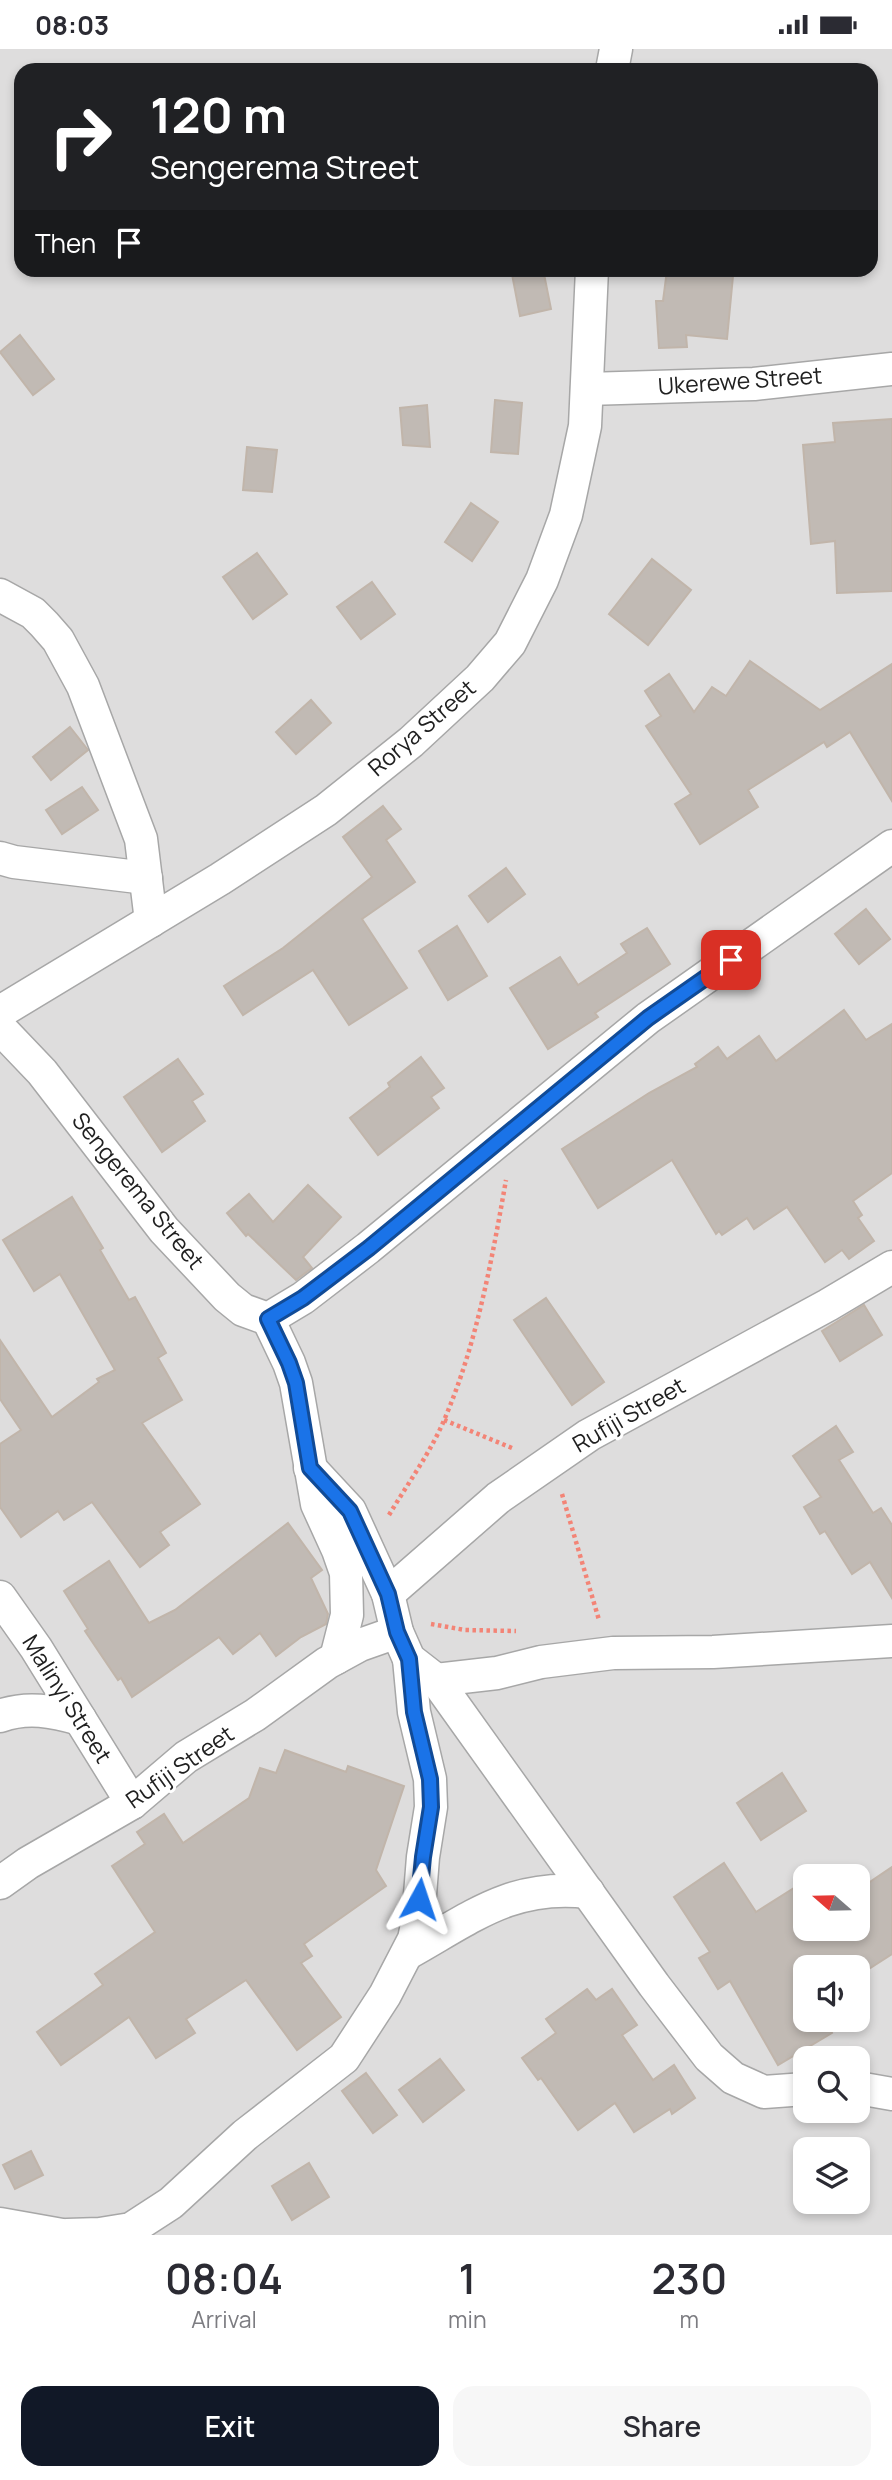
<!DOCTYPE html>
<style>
body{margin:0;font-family:Manrope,sans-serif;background:#f7f7f7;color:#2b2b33;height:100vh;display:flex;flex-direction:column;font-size:26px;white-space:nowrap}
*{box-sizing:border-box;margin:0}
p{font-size:23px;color:#7c7c81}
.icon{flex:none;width:38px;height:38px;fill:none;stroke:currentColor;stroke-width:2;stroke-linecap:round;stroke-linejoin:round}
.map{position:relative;height:2186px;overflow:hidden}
.panel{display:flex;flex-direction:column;background:#fff;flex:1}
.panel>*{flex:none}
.top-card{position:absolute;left:14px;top:14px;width:864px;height:214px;border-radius:21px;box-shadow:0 4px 10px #0003;background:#202124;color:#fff;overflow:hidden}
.needle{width:46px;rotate:290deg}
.controls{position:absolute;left:793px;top:1815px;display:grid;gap:14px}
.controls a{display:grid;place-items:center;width:77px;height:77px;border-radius:14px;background:#fff;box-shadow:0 4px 10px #0003;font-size:35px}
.pin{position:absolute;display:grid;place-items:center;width:60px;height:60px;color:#fff;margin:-30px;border-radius:14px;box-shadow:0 4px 10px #0006}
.me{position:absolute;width:77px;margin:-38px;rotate:5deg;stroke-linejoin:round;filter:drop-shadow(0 0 5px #0008)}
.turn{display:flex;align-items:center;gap:24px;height:147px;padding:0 21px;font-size:32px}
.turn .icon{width:91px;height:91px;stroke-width:2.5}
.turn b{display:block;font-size:49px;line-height:60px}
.then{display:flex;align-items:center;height:66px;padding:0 21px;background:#0003;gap:14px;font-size:26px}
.eta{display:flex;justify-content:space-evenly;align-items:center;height:119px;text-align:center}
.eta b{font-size:42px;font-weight:600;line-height:49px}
.cta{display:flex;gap:14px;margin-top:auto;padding:14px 21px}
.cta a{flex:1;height:80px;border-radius:21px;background:#111827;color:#fff;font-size:28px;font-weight:600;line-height:80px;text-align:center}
.cta a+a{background:#f7f7f7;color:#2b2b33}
.status{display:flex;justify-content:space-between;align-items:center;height:49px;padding:0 35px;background:#fff;direction:ltr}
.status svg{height:19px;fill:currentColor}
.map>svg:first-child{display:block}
.residential{fill:#dedddd;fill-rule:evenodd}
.building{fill:#c1bab4;stroke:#c1b5aa;stroke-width:2}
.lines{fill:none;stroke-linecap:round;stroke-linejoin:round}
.minor-casing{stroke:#a7a7a7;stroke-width:35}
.path{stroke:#f38476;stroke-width:4.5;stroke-dasharray:3.5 3.5;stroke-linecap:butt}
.minor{stroke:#fff;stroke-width:32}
.route-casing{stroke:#114b97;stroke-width:18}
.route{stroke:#1a73e8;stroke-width:12}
.labels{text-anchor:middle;stroke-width:6;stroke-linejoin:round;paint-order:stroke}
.street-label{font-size:23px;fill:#202020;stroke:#fff}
</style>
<div class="status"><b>08:03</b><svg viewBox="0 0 49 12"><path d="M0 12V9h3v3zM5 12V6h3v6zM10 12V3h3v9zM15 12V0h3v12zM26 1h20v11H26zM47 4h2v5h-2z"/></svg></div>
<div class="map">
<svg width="892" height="2186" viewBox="0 0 892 2186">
<rect width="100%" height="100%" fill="#f0ede8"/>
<path class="residential" d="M 0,0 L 892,0 L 892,2186 L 0,2186 ZM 21,21 L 872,21 L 872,220 L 21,220 ZM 805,1827 L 858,1827 L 858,1880 L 805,1880 ZM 805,1918 L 858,1918 L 858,1970 L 805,1970 ZM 805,2009 L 858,2009 L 858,2062 L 805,2062 ZM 805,2100 L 858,2100 L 858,2152 L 805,2152 Z"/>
<g class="building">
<path d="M 511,220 L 543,220 L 551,260 L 520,267 Z"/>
<path d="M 667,221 L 733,227 L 727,290 L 686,286 L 687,298 L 659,299 L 656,252 L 663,252 Z"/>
<path d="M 20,286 L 54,330 L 33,346 L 0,303 Z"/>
<path d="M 495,351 L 522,354 L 518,405 L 491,403 Z"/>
<path d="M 427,356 L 430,398 L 403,396 L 400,359 Z"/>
<path d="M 892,370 L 892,542 L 837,544 L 835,492 L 811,495 L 803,396 L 835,393 L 833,374 Z"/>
<path d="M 247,398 L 277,401 L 272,443 L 243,441 Z"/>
<path d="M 471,454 L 498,473 L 472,512 L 445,493 Z"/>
<path d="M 257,504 L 287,545 L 253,570 L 223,528 Z"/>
<path d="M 652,510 L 691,541 L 648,596 L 609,565 Z"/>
<path d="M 372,533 L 395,565 L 361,590 L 337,558 Z"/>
<path d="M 750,612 L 820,661 L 892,615 L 892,752 L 850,683 L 827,698 L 824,693 L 748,741 L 758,758 L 700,795 L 675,755 L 691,745 L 646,677 L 661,667 L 645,642 L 669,625 L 694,663 L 712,638 L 726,647 Z"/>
<path d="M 311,651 L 331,674 L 296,705 L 276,683 Z"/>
<path d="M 70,678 L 88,701 L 51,731 L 33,708 Z"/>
<path d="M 82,738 L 98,761 L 62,785 L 46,761 Z"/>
<path d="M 383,757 L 401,780 L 386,791 L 415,833 L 362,870 L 407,939 L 349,976 L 313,921 L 243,966 L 224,937 L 283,899 L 372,828 L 343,788 Z"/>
<path d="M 506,819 L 525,845 L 488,873 L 469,847 Z"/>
<path d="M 866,860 L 890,890 L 859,915 L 835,885 Z"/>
<path d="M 457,877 L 487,927 L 448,951 L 419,902 Z"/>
<path d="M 647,879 L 670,915 L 595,964 L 598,968 L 548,1000 L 510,939 L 560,908 L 578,936 L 627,904 L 621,895 Z"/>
<path d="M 844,961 L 866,991 L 892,975 L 892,1124 L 853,1152 L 862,1166 L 858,1169 L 874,1192 L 849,1210 L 842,1201 L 825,1213 L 787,1158 L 754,1180 L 747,1169 L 722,1186 L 719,1182 L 716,1185 L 672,1111 L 598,1159 L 562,1100 L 649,1044 L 697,1018 L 695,1015 L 718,998 L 727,1010 L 759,987 L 776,1012 Z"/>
<path d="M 421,1008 L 444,1039 L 431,1048 L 439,1059 L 378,1106 L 350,1069 L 390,1038 L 388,1034 Z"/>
<path d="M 178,1010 L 203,1045 L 192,1052 L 205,1072 L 162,1103 L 124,1048 Z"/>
<path d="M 308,1136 L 341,1168 L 303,1208 L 312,1219 L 296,1231 L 248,1185 L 246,1187 L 227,1164 L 249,1145 L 273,1173 Z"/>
<path d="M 72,1148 L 103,1199 L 100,1201 L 129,1251 L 135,1248 L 166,1304 L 158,1309 L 182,1351 L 142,1374 L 200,1455 L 160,1483 L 169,1496 L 140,1518 L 92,1453 L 64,1471 L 58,1462 L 21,1488 L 0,1458 L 0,1395 L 21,1381 L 0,1350 L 0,1291 L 52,1368 L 99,1333 L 97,1330 L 115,1321 L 60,1225 L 34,1242 L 3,1191 Z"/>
<path d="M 546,1249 L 604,1333 L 572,1356 L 514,1271 Z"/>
<path d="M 864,1256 L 882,1286 L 840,1312 L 822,1282 Z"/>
<path d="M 836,1377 L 853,1403 L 839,1411 L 873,1464 L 881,1459 L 892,1476 L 892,1549 L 870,1513 L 852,1525 L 825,1482 L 820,1485 L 804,1458 L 821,1448 L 793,1407 Z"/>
<path d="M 288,1474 L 322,1521 L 311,1529 L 328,1565 L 326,1575 L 301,1588 L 276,1607 L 260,1584 L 233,1605 L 219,1588 L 132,1648 L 121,1629 L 118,1631 L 85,1582 L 88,1580 L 64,1542 L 109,1512 L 149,1574 L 175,1561 Z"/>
<path d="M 285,1701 L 346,1723 L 348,1717 L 404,1737 L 376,1821 L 386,1837 L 304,1895 L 312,1907 L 301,1914 L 341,1968 L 297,2001 L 246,1931 L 186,1970 L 195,1984 L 156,2009 L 129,1968 L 61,2016 L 37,1983 L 103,1936 L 95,1925 L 155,1883 L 112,1817 L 145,1795 L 137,1783 L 164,1765 L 183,1794 L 249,1749 L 260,1719 L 276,1724 Z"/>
<path d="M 782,1724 L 806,1762 L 761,1791 L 737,1754 Z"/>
<path d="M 724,1814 L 756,1863 L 805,1832 L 805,1880 L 858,1880 L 858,1841 L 892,1818 L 892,1905 L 858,1927 L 858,1918 L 805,1918 L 805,1970 L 824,1970 L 832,1984 L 778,2016 L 730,1932 L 718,1940 L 699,1909 L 710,1903 L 674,1848 Z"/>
<path d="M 587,1940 L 596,1951 L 612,1940 L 637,1976 L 622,1986 L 653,2031 L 674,2016 L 695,2049 L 672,2065 L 670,2060 L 634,2083 L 615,2054 L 578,2081 L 541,2029 L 538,2031 L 522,2009 L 556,1984 L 546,1970 Z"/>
<path d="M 440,2010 L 464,2041 L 423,2073 L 399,2041 Z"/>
<path d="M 366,2024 L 397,2066 L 373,2084 L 342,2042 Z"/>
<path d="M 31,2102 L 43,2126 L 15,2140 L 3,2116 Z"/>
<path d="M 309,2114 L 329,2148 L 292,2171 L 272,2137 Z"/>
</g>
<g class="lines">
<defs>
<g id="minor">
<path d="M 612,21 L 616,0"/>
<path d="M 587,340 L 754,335 L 892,320"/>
<path d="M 0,546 L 33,564 L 44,575 L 58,591 L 83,637 L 141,790 L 151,872"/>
<path d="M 0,809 L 14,813 L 146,829"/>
<path d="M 0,963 L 220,830 L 326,761 L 411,693 L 480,629 L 510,594 L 542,531 L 566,466 L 585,377 L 592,220"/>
<path d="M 0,979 L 42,1023 L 164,1181 L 227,1248 L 243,1261 L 268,1270 L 303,1249 L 368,1199 L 648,969 L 892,797"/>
<path d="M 268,1270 L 289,1314 L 296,1334 L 317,1455 L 338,1501 L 346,1524 L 347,1566 L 336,1609"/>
<path d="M 310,1419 L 350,1462 L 388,1545 L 397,1583 L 409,1610 L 436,1631 L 654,1936 L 709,2008 L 733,2029 L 764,2043 L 805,2040"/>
<path d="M 388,1545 L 498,1449 L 589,1386 L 828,1256 L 892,1218"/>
<path d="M 0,1548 L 36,1599 L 132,1754"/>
<path d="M 436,1631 L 497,1624 L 541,1613 L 613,1604 L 713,1603 L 892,1592"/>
<path d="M 0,1667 C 27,1657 53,1662 80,1670"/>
<path d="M 0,1834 L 28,1814 L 132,1754 L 186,1708 L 255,1666 L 327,1614 L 360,1596 L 397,1583"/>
<path d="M 408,1904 C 471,1869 512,1834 588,1843"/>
<path d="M 858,2039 L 892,2045"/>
<path d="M 0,2175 L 62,2186"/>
<path d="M 67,2186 L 100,2185 L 131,2180 L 171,2154 L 245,2086 L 344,2009 L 385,1946 L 414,1890 L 418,1871 L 423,1808 L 431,1758 L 430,1730 L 414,1663 L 409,1610"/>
</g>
</defs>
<use href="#minor" class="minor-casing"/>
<g class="path">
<path d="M 444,1371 L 512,1399"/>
<path d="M 562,1445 L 599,1571"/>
<path d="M 389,1466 C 408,1434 431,1403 445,1369 C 477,1294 492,1210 506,1131"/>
<path d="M 431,1575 L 465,1581 L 516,1582"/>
</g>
<use href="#minor" class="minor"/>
</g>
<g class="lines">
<defs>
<path id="route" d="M 419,1850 L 423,1808 L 431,1758 L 430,1730 L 414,1663 L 409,1610 L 397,1583 L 388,1545 L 350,1462 L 310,1419 L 296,1334 L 289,1314 L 268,1270 L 303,1249 L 369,1199 L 648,969 L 731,911"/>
</defs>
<use href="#route" class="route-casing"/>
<use href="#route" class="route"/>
</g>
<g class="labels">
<g class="street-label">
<text transform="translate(740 332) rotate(-4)" y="8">Ukerewe Street</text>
<text transform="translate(422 679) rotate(-41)" y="8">Rorya Street</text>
<text transform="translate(138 1142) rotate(51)" y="8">Sengerema Street</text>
<text transform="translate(629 1366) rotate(-30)" y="8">Rufiji Street</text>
<text transform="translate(67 1650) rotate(58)" y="8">Malinyi Street</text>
<text transform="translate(180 1718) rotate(-35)" y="8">Rufiji Street</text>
</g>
</g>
</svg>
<div class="controls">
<a><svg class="needle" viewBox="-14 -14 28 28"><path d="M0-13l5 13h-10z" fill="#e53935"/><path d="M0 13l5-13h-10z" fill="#7c7c81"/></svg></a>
<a><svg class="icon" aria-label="sound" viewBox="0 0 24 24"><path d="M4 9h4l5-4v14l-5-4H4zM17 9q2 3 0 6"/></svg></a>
<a><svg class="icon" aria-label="search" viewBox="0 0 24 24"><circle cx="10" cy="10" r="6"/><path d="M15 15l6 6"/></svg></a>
<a><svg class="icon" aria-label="layers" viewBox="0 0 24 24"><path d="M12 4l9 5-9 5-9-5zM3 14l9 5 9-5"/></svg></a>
</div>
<div class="pin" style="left:731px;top:911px;background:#d93025"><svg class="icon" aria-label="arrive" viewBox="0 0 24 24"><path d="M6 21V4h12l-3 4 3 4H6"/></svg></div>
<svg class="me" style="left:419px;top:1850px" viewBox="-20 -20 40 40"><path d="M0-17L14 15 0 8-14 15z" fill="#1a73e8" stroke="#fff" stroke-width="4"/></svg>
<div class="top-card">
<div class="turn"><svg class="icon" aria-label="right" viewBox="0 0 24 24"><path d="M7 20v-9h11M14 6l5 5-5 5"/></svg><div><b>120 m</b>Sengerema Street</div></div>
<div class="then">Then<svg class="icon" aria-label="arrive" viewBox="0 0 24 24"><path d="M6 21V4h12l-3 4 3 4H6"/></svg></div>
</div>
</div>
<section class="panel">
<div class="eta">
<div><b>08:04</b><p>Arrival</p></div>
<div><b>1</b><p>min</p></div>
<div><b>230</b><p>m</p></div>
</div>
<div class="cta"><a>Exit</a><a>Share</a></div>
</section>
